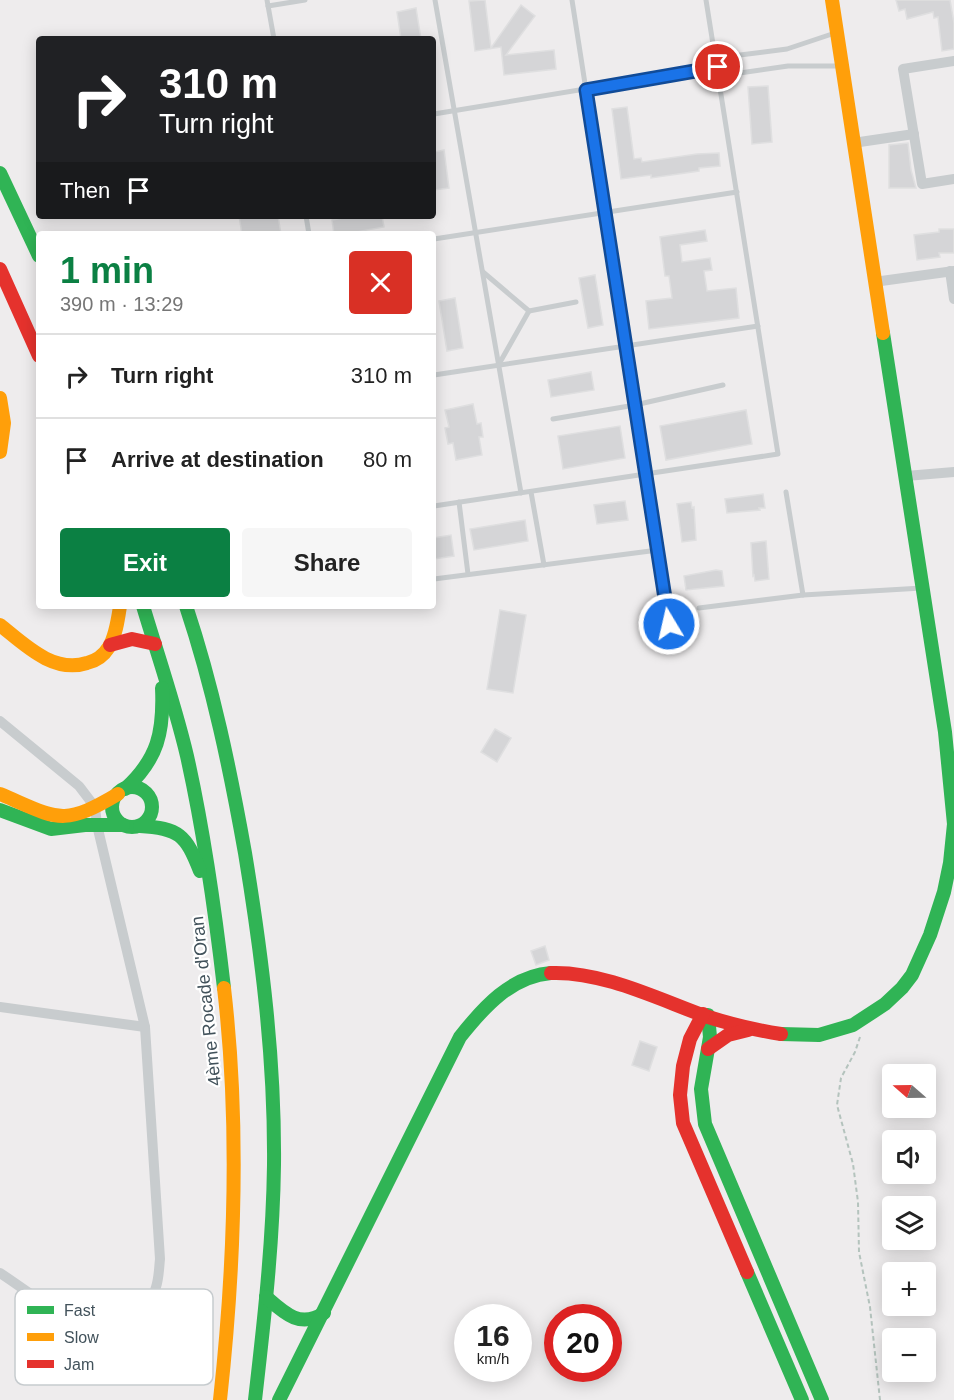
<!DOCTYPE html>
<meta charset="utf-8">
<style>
body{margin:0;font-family:Helvetica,sans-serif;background:#f6f6f6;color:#222;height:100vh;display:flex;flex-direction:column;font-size:22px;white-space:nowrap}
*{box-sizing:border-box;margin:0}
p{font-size:20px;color:#767676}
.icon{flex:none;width:33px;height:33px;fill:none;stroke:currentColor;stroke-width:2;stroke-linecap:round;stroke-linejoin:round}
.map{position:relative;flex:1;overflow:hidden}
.details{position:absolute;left:36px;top:231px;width:400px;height:378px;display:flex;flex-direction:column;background:#fff;border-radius:6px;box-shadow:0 3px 15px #0003}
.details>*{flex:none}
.hud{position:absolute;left:36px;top:36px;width:400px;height:183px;border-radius:6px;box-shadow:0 3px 15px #0003;background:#202124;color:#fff;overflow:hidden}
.needle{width:39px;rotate:290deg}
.fabs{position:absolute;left:882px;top:1064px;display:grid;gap:12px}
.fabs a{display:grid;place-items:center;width:54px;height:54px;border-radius:6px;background:#fff;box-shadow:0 3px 15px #0003;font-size:30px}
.speed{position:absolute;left:454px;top:1304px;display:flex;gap:12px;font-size:30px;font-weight:700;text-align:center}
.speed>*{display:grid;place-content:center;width:78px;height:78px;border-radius:50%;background:#fff;box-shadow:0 3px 15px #0003;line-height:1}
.speed small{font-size:15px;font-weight:400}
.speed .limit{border:9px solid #d22;background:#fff;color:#111}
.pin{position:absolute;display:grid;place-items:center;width:51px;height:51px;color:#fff;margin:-26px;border:3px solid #fff;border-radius:50%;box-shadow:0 2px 6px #0007}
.me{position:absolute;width:66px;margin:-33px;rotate:351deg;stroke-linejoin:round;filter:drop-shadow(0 0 4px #0008)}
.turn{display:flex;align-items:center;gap:21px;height:126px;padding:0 24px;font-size:27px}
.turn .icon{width:78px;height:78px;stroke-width:2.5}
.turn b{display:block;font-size:42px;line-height:51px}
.then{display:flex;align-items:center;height:57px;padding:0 24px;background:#0003;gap:12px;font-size:22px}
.round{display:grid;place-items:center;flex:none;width:63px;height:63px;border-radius:6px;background:#f6f6f6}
.summary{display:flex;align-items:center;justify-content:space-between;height:102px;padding:0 24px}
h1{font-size:36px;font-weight:600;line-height:45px;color:#0b8043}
.cta{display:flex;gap:12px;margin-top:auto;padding:12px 24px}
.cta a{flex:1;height:69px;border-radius:6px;background:#0b8043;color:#fff;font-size:24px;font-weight:600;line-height:69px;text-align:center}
.cta a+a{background:#f6f6f6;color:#222}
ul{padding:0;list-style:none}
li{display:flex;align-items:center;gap:18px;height:84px;padding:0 24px;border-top:2px solid #e0e0e0}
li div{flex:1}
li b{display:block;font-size:22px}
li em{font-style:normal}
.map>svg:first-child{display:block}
.building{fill:#d5d5d7;stroke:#dfdfe0;stroke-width:1.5}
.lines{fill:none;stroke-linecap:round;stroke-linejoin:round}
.path{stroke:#b4c3bd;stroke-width:2;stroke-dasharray:4.5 3;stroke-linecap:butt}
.lane{stroke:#c8ccce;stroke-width:5}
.street{stroke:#c8ccce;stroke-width:10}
.fast{stroke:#30b455;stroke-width:14}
.slow{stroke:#ff9f0a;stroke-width:14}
.jam{stroke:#e5322d;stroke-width:14}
.route-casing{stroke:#114b97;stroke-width:15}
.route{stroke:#1a73e8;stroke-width:10}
.labels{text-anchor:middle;stroke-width:4.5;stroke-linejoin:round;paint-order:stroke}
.street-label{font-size:18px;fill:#42525b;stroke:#fff}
.key{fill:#fff;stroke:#c6cbce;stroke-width:1.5}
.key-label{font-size:16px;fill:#42525b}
</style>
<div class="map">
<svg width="954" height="1400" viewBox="0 0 954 1400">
<rect width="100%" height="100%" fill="#eeeced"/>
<g class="building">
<path d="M 485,0 L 491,48 L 521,5 L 535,16 L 506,55 L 554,50 L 556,69 L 504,75 L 501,47 L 475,51 L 469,1 Z"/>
<path d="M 896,0 L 950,0 L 954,23 L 954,49 L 942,51 L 938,17 L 934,18 L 933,12 L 907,19 L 905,9 L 899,11 Z"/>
<path d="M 416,8 L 421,39 L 401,39 L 397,12 Z"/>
<path d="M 768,86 L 772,142 L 752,144 L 748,87 Z"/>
<path d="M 627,107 L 634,159 L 641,158 L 642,162 L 697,154 L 719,153 L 720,166 L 699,168 L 699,171 L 651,178 L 651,175 L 621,179 L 612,109 Z"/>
<path d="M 908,143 L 911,170 L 916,188 L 889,188 L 889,145 Z"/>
<path d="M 444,150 L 449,188 L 434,190 L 434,152 Z"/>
<path d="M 239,216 L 278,216 L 281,234 L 242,234 Z"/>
<path d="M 354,216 L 382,216 L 384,227 L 345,234 L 334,234 L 332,220 Z"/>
<path d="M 939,229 L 954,229 L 954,253 L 939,253 L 940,257 L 917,260 L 914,235 L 939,232 Z"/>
<path d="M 705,230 L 707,241 L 680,245 L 682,262 L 710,258 L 712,270 L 704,271 L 707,291 L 736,288 L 739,318 L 649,329 L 646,301 L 672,298 L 669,276 L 665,276 L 660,237 Z"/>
<path d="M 595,275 L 603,325 L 588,328 L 579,278 Z"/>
<path d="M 455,298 L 463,348 L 447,351 L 439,301 Z"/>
<path d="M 591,372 L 594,390 L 551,397 L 548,380 Z"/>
<path d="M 473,404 L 477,424 L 481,423 L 483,437 L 479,437 L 482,455 L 456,460 L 453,443 L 448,444 L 445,428 L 449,427 L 445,410 Z"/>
<path d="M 746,410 L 752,444 L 666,460 L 660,426 Z"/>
<path d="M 620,426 L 625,458 L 563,469 L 558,436 Z"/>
<path d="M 763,494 L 765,508 L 759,508 L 760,510 L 727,513 L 725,499 Z"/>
<path d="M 625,501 L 628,520 L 597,524 L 594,505 Z"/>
<path d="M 691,502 L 692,508 L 694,507 L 696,540 L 682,542 L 677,504 Z"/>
<path d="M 525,520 L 528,541 L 474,550 L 470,529 Z"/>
<path d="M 451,535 L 454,556 L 434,559 L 434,538 Z"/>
<path d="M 766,541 L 769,579 L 755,581 L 754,575 L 753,576 L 751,543 Z"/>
<path d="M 716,570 L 722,571 L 724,586 L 686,590 L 684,576 Z"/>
<path d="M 500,610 L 526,615 L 513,693 L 487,689 Z"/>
<path d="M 495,729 L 511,738 L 497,762 L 481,752 Z"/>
<path d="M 545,946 L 549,960 L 536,965 L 531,951 Z"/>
<path d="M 640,1041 L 657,1047 L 649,1071 L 632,1065 Z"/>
</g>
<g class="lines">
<path class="path" d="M 860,1037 L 855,1052 L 841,1078 L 837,1105 L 853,1164 L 858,1202 L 859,1252 L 870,1307 L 880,1400"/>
<g class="lane">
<path d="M 267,0 L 274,39"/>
<path d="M 435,0 L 521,493"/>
<path d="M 572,0 L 669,624"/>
<path d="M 268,6 L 305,0"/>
<path d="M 716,58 L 787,49 L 835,33"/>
<path d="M 719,76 L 788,66 L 839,66"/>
<path d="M 434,114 L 718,67"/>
<path d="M 306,216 L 309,234"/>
<path d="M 434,239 L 737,192"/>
<path d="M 483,272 L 529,311 L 499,364"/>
<path d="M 529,311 L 576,302"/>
<path d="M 434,375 L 758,326"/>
<path d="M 553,419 L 635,405 L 723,385"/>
<path d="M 531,492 L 544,565"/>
<path d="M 786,492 L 803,595"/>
<path d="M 459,502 L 468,574"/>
<path d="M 434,506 L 778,454 L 706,0"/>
<path d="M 434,579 L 658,550"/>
<path d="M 699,608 L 803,595 L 922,588"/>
</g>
<g class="street">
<path d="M 954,61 L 903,69 L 922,184 L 954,179"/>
<path d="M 853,143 L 914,134"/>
<path d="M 950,271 L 954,299"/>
<path d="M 874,282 L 954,271"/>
<path d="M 906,476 L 954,472"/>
<path d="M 0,721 L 79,786 L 95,807 L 97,825 L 145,1027 L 160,1259 C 159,1268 159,1278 156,1287 C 131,1378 45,1302 0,1273"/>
<path d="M 0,1007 L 145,1027"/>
</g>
<g class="fast">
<path d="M 0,173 L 39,256"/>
<path d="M 143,606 C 158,656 175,705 187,756 C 204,832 215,910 224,988"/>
<path d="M 186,606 C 213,687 230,769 245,853 C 262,956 275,1060 274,1165 C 273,1243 264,1322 255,1400"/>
<circle cx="132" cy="807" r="20"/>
<path d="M 125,789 C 158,759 164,732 162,688"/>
<path d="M 0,810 L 51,829 L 85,825 L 123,825"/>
<path d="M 140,826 C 179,828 186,835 200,871"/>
<path d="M 708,1015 L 710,1037 L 701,1089 L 705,1124 L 822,1400"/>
<path d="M 781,1034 L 819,1035 L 853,1025 L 885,1004 L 902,988 L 912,975 L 930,935 L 944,892 L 950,863 L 954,824 L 945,732 L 883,333"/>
<path d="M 747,1272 L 802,1400"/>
<path d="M 266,1297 C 284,1313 300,1329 324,1313"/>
<path d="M 279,1400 L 460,1037 C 483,1008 511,976 551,973"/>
</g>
<g class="slow">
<path d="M 832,0 L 883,333"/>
<path d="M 0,398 L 4,423 L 0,452"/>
<path d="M 0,625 C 24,644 53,674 87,663 C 96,661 104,655 109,647 C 116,635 118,619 120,606"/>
<path d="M 0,794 C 57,818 61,828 118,794"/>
<path d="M 220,1400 C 235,1263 240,1125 224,988"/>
</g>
<g class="jam">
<path d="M 0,269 L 39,356"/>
<path d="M 110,645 L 132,639 L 155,644"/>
<path d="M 551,973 C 602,971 658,999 705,1016 C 730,1024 755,1030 781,1034"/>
<path d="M 703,1014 L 690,1039 L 683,1066 L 680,1095 L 683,1123 L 747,1272"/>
<path d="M 708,1049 L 728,1035 L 748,1030"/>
</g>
</g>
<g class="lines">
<defs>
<path id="route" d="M 669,624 L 586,90 L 718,67"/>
</defs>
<use href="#route" class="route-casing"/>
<use href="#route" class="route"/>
</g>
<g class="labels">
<g class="street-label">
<text transform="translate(206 1001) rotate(-96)" y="6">4ème Rocade d'Oran</text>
</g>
</g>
<rect x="15" y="1289" width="198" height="96" rx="9" class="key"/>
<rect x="27" y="1306" width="27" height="8" fill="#30b455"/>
<rect x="27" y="1333" width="27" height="8" fill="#ff9f0a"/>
<rect x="27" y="1360" width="27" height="8" fill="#e5322d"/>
<g class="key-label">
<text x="64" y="1316">Fast</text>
<text x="64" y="1343">Slow</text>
<text x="64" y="1370">Jam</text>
</g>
</svg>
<div class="fabs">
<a><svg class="needle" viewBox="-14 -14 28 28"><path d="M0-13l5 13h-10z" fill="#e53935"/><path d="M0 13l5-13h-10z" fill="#767676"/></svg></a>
<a><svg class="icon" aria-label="sound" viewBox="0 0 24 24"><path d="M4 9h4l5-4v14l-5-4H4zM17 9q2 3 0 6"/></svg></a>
<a><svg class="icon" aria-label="layers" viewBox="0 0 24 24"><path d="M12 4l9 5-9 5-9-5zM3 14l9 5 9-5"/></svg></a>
<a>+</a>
<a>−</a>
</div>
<div class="speed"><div>16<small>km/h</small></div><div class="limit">20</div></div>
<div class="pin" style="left:718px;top:67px;background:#d93025"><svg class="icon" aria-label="arrive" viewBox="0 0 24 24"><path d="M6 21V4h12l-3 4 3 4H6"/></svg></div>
<svg class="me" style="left:669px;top:624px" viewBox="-20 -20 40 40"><circle r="17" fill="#1a73e8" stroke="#fff" stroke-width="3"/><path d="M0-11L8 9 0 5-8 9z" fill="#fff"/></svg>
<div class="hud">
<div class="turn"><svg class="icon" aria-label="right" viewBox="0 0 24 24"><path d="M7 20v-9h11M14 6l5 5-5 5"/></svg><div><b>310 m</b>Turn right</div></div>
<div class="then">Then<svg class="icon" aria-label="arrive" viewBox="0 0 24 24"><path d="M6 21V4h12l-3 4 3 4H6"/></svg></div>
</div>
<section class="details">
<div class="summary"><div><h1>1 min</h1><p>390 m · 13:29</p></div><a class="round" style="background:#d93025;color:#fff"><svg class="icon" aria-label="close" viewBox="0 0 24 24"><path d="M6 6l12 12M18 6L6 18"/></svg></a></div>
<ul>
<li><svg class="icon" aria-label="right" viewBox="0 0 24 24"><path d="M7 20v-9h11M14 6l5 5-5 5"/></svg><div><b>Turn right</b></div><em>310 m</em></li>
<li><svg class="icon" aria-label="arrive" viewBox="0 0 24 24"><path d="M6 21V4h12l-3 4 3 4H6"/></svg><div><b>Arrive at destination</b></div><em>80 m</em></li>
</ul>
<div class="cta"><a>Exit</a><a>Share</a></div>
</section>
</div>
